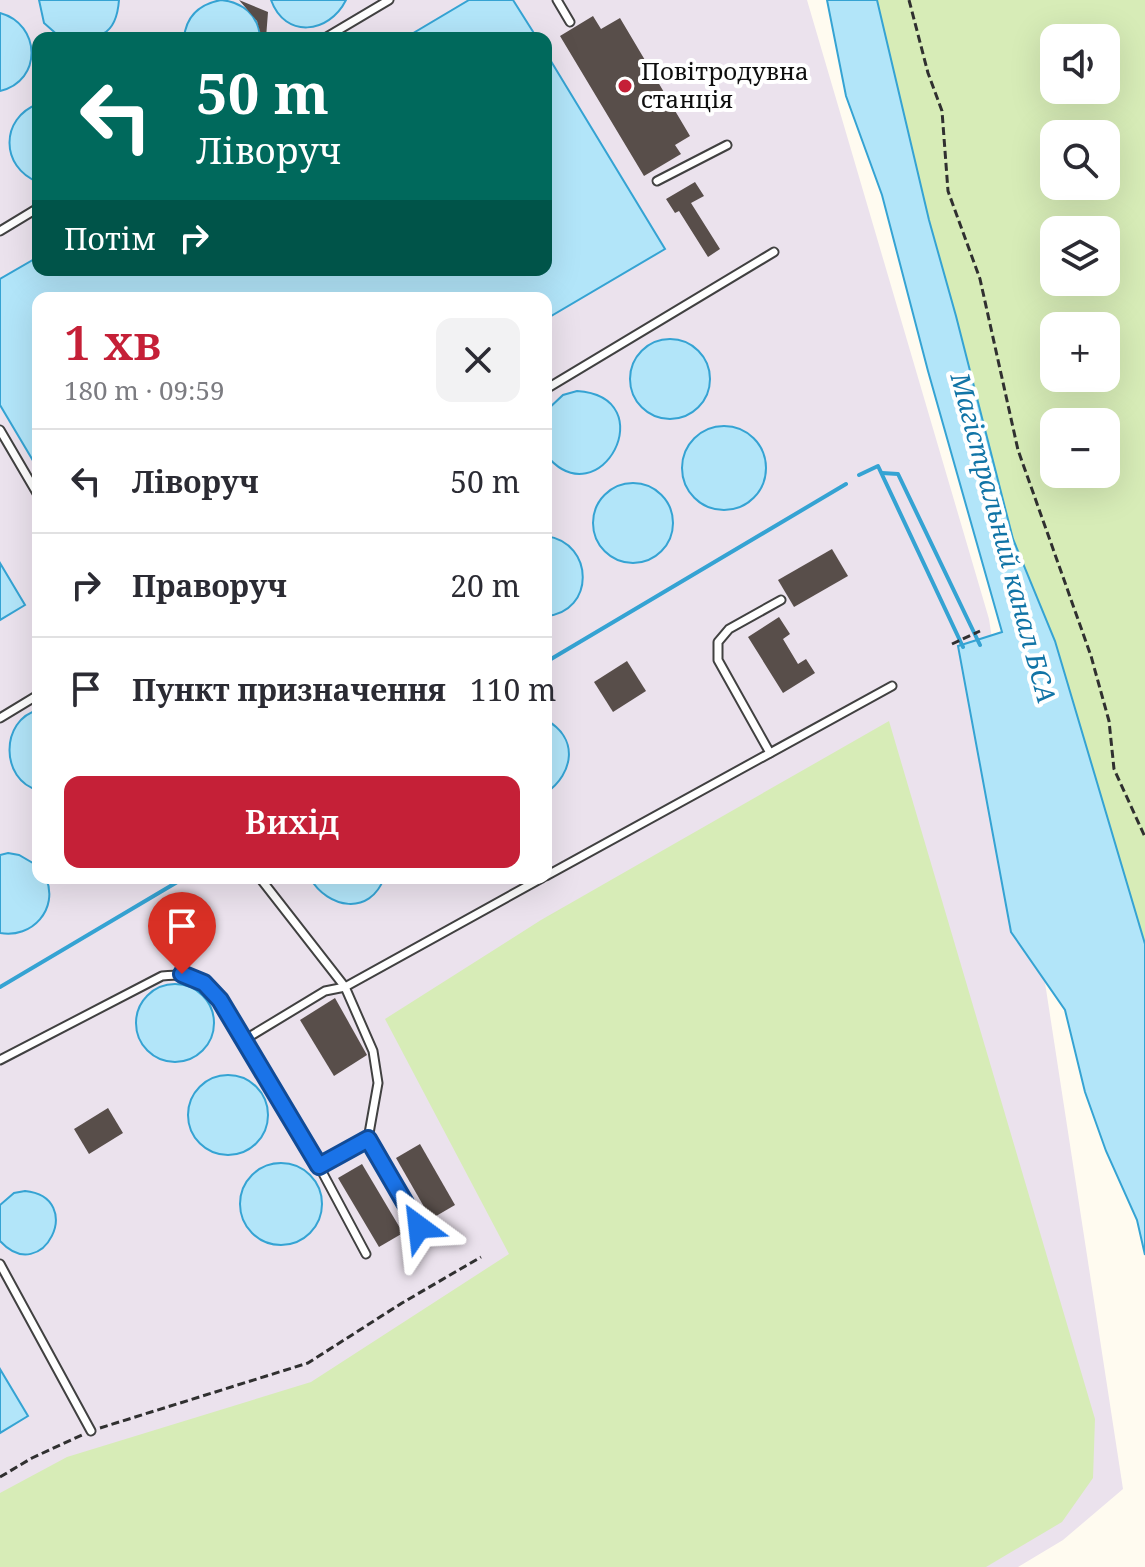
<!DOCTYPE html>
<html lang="uk">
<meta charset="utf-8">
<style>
body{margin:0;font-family:"Noto Serif",serif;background:#f2f2f3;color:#2b2b33;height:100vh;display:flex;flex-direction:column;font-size:30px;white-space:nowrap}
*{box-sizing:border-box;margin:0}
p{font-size:26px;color:#7c7c81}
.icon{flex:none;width:44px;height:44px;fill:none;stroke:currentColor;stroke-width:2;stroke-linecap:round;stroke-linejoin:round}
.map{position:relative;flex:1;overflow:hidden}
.panel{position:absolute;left:32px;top:292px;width:520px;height:592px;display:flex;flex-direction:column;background:#fff;border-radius:16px;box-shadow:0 8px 32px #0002}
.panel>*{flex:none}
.guide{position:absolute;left:32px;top:32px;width:520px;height:244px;border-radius:16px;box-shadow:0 8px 32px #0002;background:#00695c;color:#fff;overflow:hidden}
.buttons{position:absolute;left:1040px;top:24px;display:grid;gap:16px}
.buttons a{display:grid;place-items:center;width:80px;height:80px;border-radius:16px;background:#fff;box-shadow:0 8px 32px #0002;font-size:40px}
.pin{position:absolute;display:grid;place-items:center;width:68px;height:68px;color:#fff;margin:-82px -34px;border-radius:50% 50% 50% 0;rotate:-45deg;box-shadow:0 0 8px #0007}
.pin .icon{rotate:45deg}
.me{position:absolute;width:88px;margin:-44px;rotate:330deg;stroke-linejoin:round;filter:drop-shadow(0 0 6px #0008)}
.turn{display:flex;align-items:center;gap:28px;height:168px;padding:0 32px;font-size:36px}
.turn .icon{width:104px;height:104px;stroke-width:2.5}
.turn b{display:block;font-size:56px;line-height:68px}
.then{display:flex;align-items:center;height:76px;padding:0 32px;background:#0003;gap:16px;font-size:30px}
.round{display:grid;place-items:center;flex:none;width:84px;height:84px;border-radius:16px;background:#f2f2f3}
.summary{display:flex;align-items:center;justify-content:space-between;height:136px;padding:0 32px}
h1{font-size:48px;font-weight:600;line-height:60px;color:#c52037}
.action{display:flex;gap:16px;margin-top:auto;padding:16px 32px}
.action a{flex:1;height:92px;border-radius:16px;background:#c52037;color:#fff;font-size:32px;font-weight:600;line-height:92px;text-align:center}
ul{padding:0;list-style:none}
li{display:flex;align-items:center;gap:24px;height:104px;padding:0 32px;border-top:2px solid #e1e1e2}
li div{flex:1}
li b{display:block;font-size:30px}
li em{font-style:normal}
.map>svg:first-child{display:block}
.industrial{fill:#ebe2ed;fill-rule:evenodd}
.green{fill:#d7ecb7;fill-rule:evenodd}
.water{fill:#b2e5f9;stroke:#35a3d3;stroke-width:2}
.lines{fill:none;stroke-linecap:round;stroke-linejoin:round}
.stream{stroke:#35a3d3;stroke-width:4}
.building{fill:#584e4a}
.lane-casing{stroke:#414141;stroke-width:11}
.path{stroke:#303030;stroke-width:3;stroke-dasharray:8 4;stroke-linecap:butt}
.lane{stroke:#fff;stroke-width:7}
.route-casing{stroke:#114b97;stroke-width:20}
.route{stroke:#1a73e8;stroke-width:14}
.poi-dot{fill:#c52037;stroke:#fff;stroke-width:3}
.labels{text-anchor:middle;stroke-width:8;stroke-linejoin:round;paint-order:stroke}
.poi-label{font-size:24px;fill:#0e0e0e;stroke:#fff;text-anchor:start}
.water-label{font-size:26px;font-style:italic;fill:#1174a6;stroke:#fff}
</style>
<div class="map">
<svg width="1145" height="1567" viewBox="0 0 1145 1567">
<rect width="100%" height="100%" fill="#fffbf0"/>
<path class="industrial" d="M 0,0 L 807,0 L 989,619 L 1123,1489 L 1063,1540 L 1018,1567 L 0,1567 ZM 38,38 L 546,38 L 546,270 L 38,270 ZM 38,298 L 546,298 L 546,878 L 38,878 Z"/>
<g class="green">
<path d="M 877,0 L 1145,0 L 1145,944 L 1055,641 L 1013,539 L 956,316 L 929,220 ZM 1054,38 L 1106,38 L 1106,90 L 1054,90 ZM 1054,134 L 1106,134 L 1106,186 L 1054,186 ZM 1054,230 L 1106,230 L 1106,282 L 1054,282 ZM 1054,326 L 1106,326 L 1106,378 L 1054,378 ZM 1054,422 L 1106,422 L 1106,474 L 1054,474 Z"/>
<path d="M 889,721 L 1095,1419 L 1093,1478 L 1062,1522 L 986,1567 L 0,1567 L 0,1493 L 67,1457 L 311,1382 L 509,1254 L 385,1019 L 541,920 Z"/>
</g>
<g class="water">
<path d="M 39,0 L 119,0 C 116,41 95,38 61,38 L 44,23 Z"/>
<path d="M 221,0 C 242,2 259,15 260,38 L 184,38 C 186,16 200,4 221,0 Z"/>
<path d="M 271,0 L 346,0 C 329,34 285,39 271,0 Z"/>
<path d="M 469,0 L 513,0 L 537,38 L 405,38 Z"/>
<path d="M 827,0 L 877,0 L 929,220 L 956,316 L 1013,539 L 1055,641 L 1145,944 L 1145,1255 L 1137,1220 L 1106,1151 L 1085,1092 L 1065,1010 L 1011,932 L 958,646 L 1002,632 L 928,371 L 882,195 L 846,96 Z"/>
<path d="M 0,13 C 41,24 43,81 0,91 Z"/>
<path d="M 546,53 L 665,249 L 546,319 L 546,298 L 38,298 L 38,469 L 0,405 L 0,279 L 38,257 L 38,270 L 546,270 Z"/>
<path d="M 38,104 L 38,182 C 0,167 0,118 38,104 Z"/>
<circle cx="670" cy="379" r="40"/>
<path d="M 577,391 C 665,397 600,520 546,455 L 546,411 L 563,395 Z"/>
<circle cx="724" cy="468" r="42"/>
<circle cx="633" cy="523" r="40"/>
<path d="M 546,536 C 595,543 595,612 546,616 Z"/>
<path d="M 0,563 L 25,605 L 0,620 Z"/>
<path d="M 38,710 L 38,790 C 0,780 0,720 38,710 Z"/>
<path d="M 546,720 C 579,738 574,773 546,793 Z"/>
<path d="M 8,853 L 19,855 L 38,866 L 38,878 L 46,878 C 59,909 32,939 0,933 L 0,855 Z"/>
<path d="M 310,878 L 384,878 C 370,916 328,909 310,878 Z"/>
<circle cx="175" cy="1023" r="39"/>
<circle cx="228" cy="1115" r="40"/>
<circle cx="281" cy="1204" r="41"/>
<path d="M 25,1191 C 87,1197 43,1288 0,1241 L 0,1205 L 14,1193 Z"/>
<path d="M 0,1369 L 28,1416 L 0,1433 Z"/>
</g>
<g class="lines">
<g class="stream">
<path d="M 882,473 L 898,474 L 980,645"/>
<path d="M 859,475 L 878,466 L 963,647"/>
<path d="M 546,662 L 846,484"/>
<path d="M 0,987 L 184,878"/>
</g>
</g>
<g class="building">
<path d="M 239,0 L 268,12 L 266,38 L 262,38 L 257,21 Z"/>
<path d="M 593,16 L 601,29 L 620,18 L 690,136 L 675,145 L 681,154 L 644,176 L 560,36 Z"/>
<path d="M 695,182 L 704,196 L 691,203 L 720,249 L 708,257 L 679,211 L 675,213 L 666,199 Z"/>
<path d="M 832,549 L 848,576 L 794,607 L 778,580 Z"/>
<path d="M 779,617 L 790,634 L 783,639 L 798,664 L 806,659 L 815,673 L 783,693 L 748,637 Z"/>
<path d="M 627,661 L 646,691 L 613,712 L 594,682 Z"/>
<path d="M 335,998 L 367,1055 L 334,1076 L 300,1020 Z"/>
<path d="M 108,1108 L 123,1133 L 89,1154 L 74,1129 Z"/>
<path d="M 420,1144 L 455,1205 L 431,1219 L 396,1158 Z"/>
<path d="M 362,1164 L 403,1233 L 379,1247 L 338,1178 Z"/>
</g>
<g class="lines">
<defs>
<g id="lane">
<path d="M 557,0 L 570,22"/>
<path d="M 325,38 L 389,0"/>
<path d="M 657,181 L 727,145"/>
<path d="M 0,231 L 38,208"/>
<path d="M 546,389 L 774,252"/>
<path d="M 0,430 L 38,495"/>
<path d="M 0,718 L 38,695"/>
<path d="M 770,753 L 718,660 L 718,642 L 729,629 L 781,600"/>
<path d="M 546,876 L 892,686"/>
<path d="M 260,878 L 345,987 L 373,1051 L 378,1083 L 368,1139 L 419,1227"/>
<path d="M 244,1040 L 325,991 L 345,987 L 542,878"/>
<path d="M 0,1060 L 162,976 C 191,973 200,979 220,1000 L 319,1166 L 366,1254"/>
<path d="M 319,1166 L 368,1139"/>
<path d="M 0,1264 L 91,1431"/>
</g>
</defs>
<use href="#lane" class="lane-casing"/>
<g class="path">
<path d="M 909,0 L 928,73 L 942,111 L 948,191 L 980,279 L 1018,450 L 1091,656 L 1109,721 L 1114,769 L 1145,837"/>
<path d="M 952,644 L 980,631"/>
<path d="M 100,1428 L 308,1363 L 402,1303 L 481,1257"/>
<path d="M 0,1477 L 32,1458 L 82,1435"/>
</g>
<use href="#lane" class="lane"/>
</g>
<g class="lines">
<defs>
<path id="route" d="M 182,974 L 204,983 L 220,1000 L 319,1166 L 368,1139 L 419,1227"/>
</defs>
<use href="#route" class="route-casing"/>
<use href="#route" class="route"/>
</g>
<circle class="poi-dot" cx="625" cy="86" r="8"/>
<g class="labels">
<g class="poi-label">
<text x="641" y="80">Повітродувна<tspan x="641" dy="28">станція</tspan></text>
</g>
<g class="water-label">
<text transform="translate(1003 538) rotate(75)" y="9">Магістральний канал БСА</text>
</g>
</g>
</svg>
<div class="buttons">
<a><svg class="icon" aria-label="sound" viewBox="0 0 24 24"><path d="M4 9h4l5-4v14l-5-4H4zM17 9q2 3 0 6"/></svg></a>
<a><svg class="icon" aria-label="search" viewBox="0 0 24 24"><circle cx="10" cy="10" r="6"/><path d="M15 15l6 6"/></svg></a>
<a><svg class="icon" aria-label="layers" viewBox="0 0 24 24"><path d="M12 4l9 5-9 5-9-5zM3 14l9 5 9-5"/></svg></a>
<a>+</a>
<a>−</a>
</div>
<div class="pin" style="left:182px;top:974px;background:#d93025"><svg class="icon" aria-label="arrive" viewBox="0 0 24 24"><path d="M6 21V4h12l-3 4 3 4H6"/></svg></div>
<svg class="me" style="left:419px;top:1227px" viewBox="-20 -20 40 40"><path d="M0-17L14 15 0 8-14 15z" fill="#1a73e8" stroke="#fff" stroke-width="4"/></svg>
<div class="guide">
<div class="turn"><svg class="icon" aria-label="left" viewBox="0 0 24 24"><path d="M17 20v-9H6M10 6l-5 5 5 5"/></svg><div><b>50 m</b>Ліворуч</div></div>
<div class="then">Потім<svg class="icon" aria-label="right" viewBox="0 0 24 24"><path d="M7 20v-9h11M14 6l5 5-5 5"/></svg></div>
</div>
<section class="panel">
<div class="summary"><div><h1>1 хв</h1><p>180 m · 09:59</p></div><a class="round"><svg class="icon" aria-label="close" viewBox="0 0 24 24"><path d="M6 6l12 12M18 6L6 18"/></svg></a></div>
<ul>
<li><svg class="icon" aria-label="left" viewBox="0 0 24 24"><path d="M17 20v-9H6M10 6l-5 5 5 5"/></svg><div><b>Ліворуч</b></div><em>50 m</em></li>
<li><svg class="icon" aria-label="right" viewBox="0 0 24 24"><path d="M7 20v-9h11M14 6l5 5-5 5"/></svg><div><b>Праворуч</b></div><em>20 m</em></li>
<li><svg class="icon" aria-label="arrive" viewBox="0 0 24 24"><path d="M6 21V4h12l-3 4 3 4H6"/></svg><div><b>Пункт призначення</b></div><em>110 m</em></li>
</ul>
<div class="action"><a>Вихід</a></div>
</section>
</div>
